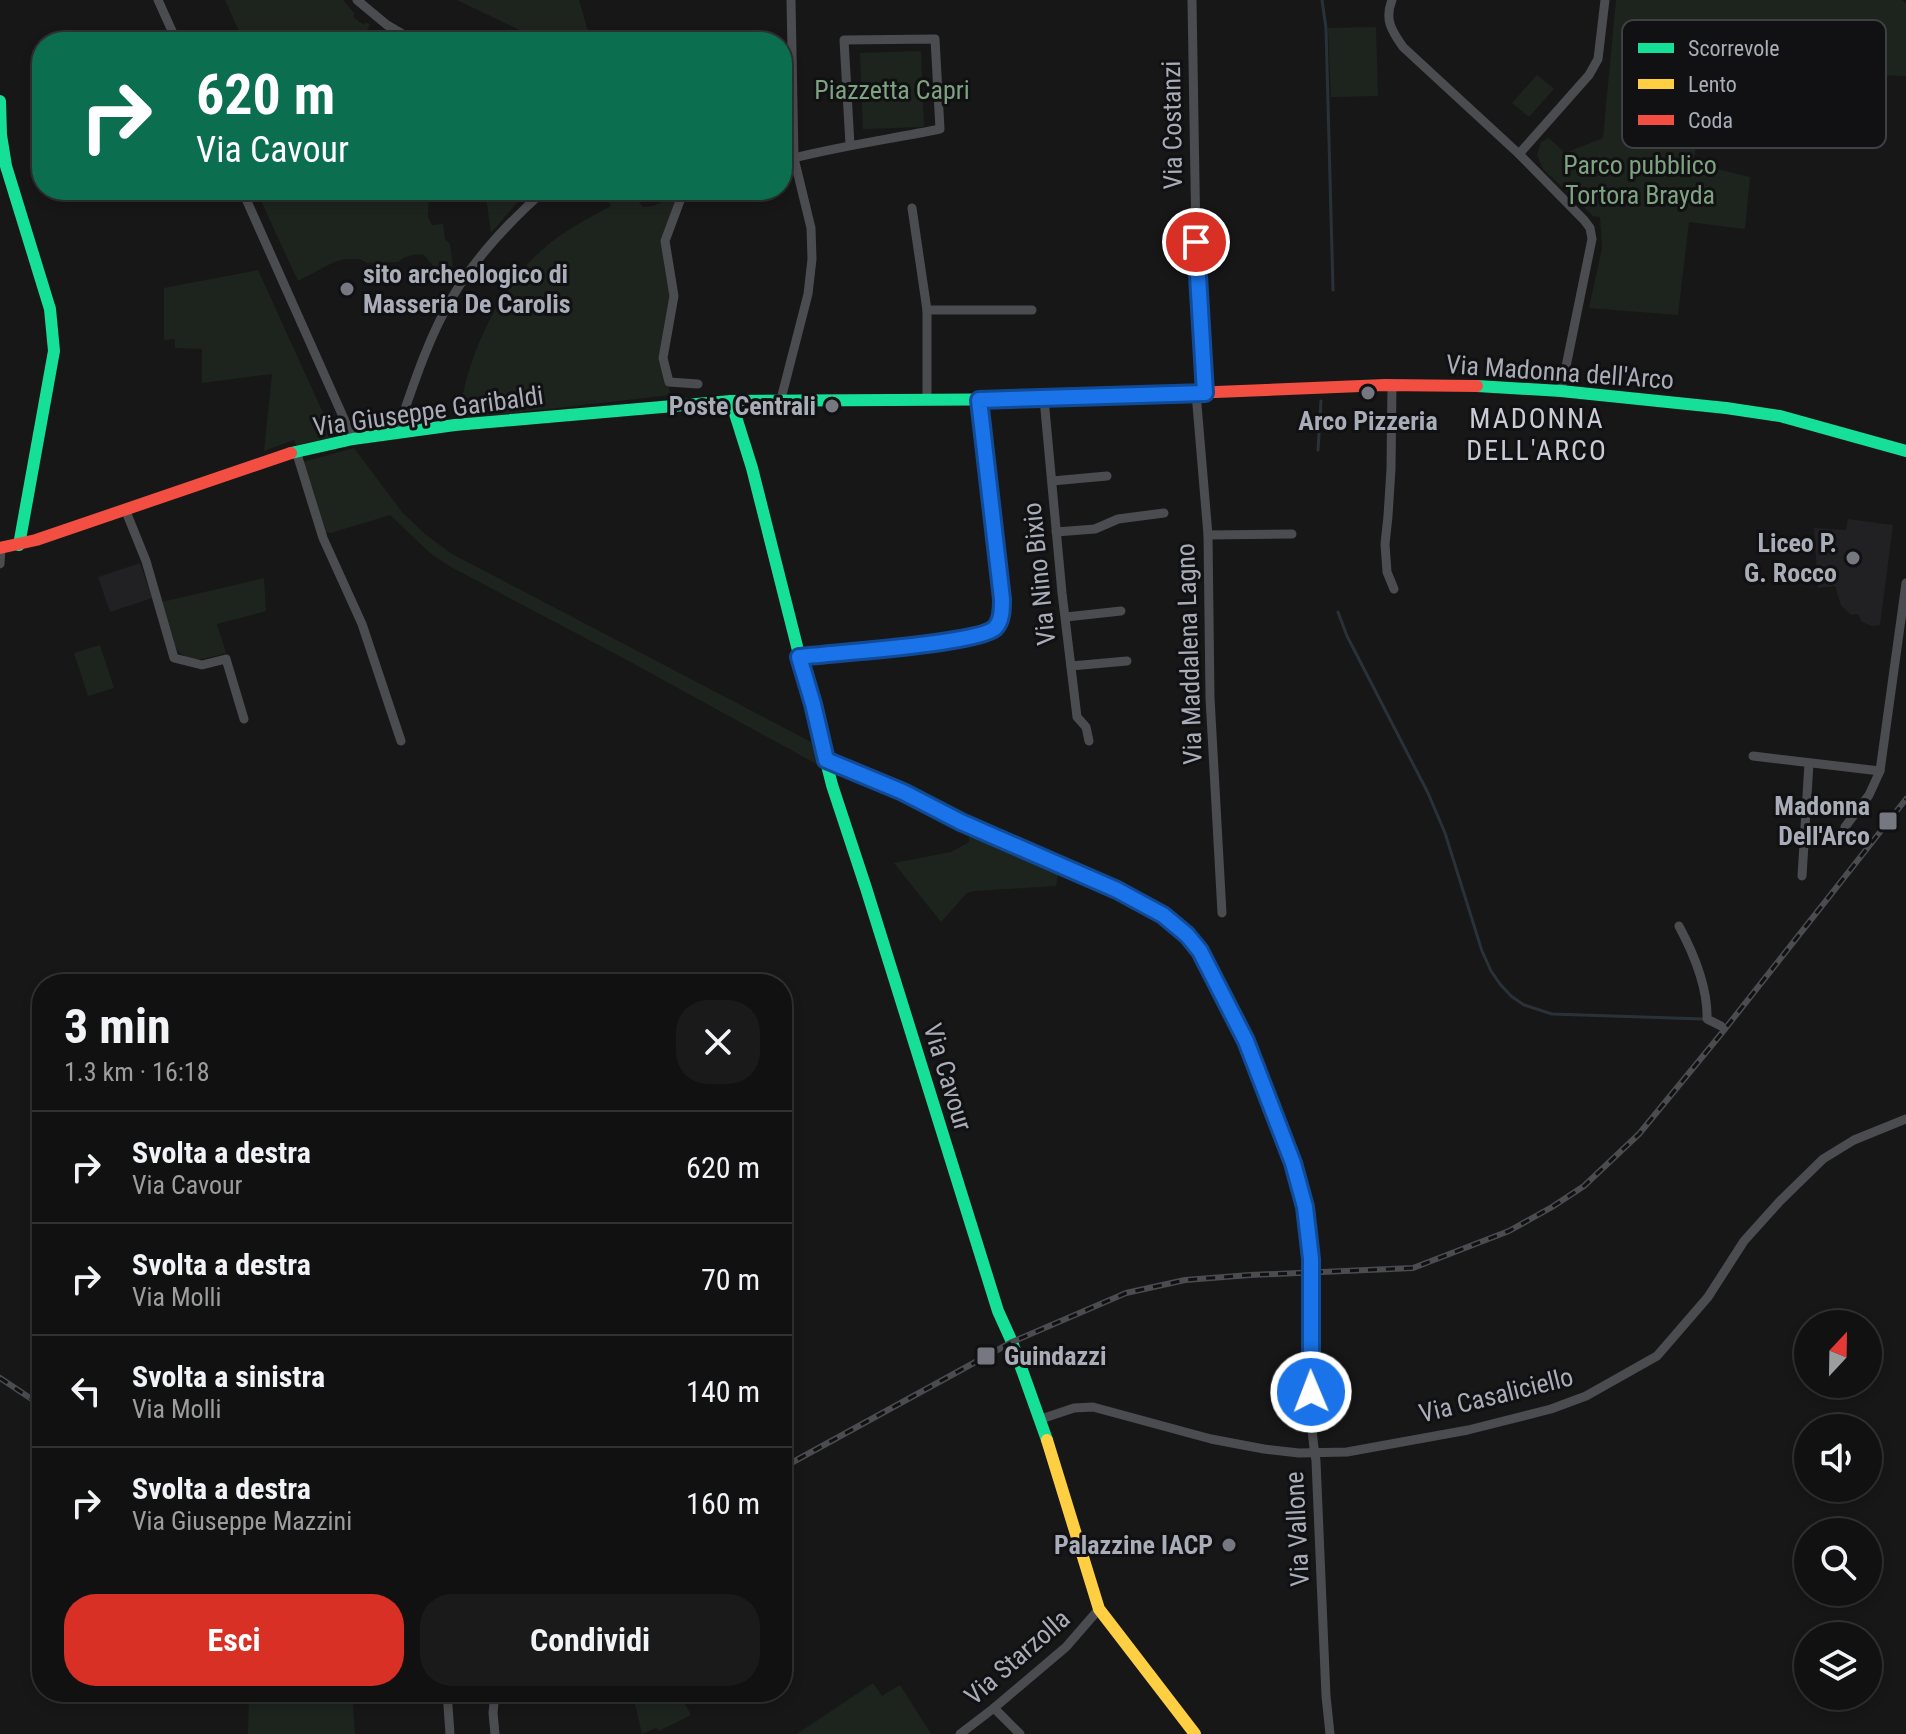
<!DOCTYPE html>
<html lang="it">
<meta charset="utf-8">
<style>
body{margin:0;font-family:"Roboto Condensed",sans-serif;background:#1a1a1a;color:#f1f3f6;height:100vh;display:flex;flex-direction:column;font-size:30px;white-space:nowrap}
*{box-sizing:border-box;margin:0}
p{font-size:26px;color:#9c9d9f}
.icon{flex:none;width:44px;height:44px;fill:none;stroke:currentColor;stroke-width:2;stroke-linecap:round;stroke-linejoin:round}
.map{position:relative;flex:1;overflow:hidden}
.sheet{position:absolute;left:32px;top:974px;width:760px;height:728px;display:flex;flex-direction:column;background:#111;border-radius:32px;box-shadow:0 4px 12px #0003,0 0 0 2px #303131}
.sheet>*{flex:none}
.top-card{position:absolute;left:32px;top:32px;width:760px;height:168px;border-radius:32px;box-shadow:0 4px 12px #0003,0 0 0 2px #303131;background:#0b6e4f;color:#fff;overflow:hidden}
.needle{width:52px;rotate:22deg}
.buttons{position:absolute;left:1794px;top:1310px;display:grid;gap:16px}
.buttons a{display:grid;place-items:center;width:88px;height:88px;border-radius:50%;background:#111;box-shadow:0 4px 12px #0003,0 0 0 2px #303131;font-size:40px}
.pin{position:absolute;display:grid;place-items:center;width:68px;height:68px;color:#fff;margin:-34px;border:4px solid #fff;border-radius:50%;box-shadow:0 2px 8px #0007}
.me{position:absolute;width:88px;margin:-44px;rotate:359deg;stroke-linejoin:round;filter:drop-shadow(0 0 6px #0008)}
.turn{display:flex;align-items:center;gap:28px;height:168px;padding:0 32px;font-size:36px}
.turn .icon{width:104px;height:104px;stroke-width:2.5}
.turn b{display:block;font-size:56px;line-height:68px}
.round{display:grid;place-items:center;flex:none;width:84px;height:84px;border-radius:32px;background:#1a1a1a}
.overview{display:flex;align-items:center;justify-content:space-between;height:136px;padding:0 32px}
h1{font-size:48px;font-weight:700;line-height:60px}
.primary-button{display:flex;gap:16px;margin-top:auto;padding:16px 32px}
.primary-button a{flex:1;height:92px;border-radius:32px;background:#d93025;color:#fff;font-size:32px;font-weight:700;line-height:92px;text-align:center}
.primary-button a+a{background:#1a1a1a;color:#f1f3f6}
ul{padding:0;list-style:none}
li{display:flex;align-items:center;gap:24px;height:112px;padding:0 32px;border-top:2px solid #303131}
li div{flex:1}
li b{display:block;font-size:30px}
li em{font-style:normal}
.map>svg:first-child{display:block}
.built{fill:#212123}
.green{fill:#1d241e}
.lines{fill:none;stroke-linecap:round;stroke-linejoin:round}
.stream{stroke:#2a3239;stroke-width:3}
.street{stroke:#4b4c50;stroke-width:9}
.fast{stroke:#16e098;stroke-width:12}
.slow{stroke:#ffcf43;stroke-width:12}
.jam{stroke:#f24e42;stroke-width:12}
.rail-casing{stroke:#4b4c4f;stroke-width:6}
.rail{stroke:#111113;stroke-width:3;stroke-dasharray:9;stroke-linecap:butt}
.route-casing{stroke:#114b97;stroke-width:20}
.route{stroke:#1a73e8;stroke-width:14}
.poi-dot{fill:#757880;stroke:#111113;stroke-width:3}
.labels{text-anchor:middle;stroke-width:6;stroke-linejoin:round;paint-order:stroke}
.park-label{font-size:26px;fill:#7fa381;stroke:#111113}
.street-label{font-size:26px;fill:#a8adb8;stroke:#111113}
.poi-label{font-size:26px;font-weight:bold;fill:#a8adb8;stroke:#111113;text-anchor:end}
.neighbourhood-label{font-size:28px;letter-spacing:2px;fill:#c9ccd4;stroke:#111113}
.key{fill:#111113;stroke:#3e4045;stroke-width:2}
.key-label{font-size:22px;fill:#a8adb8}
</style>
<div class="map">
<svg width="1906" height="1734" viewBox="0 0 1906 1734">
<rect width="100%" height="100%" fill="#171717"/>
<g class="built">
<path d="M 1848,519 L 1893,525 L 1880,625 L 1872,626 L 1862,622 L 1858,614 L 1851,615 L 1841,605 L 1835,586 L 1818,588 L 1814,528 L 1846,530 Z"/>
<path d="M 140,563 L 152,598 L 110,612 L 98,577 Z"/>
</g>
<g class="green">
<path d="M 225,0 L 343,0 L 355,14 L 353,17 L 364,25 L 366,22 L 370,25 L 366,32 L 367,41 L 366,42 L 244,42 Z"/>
<path d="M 457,0 L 579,0 L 591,42 L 544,42 Z"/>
<path d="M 1616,0 L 1902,0 L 1906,3 L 1906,76 L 1797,73 L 1796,62 L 1768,59 L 1709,45 L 1695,122 L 1699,133 L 1693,163 L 1750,177 L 1745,229 L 1689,222 L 1678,315 L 1589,308 L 1602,248 L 1600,217 L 1593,216 L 1543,169 L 1537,155 L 1541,142 L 1549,138 L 1565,153 L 1603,138 Z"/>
<path d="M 1376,27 L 1378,96 L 1331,97 L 1328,28 Z"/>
<path d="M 921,51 L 924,127 L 863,129 L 860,53 Z"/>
<path d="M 1537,75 L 1554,89 L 1529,117 L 1512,103 Z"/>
<path d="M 256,190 L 429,190 L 428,217 L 432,225 L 443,224 L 445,239 L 450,244 L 451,250 L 454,282 L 450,286 L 424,255 C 414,253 405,256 398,262 L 367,263 L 360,259 L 345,259 L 334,262 L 298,281 Z"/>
<path d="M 485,190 L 528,190 L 491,233 Z"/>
<path d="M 604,190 L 628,190 L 643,207 C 657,207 666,201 673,190 L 679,190 L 663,237 L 671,301 L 660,359 L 671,395 L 459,419 C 465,361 498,287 543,249 C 563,231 587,219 611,206 Z"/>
<path d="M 258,270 L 334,437 L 296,445 L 294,440 L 264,451 L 272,374 L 202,383 L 202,349 L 175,348 L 175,339 L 164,340 L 164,288 Z"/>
<path d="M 354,448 L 402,512 L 426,535 L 452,554 L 817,745 L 822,767 L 625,659 L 451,567 L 430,553 L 390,515 L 331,533 L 325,532 L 303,462 Z"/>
<path d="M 264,578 L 266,611 L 217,624 L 226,653 C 218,655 209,658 201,659 C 169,662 168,624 162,602 Z"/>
<path d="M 100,645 L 114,688 L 88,696 L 74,653 Z"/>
<path d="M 969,831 L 1059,870 L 1056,886 L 974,891 L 967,893 L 941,922 L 894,863 L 951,852 L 969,842 Z"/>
<path d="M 873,1683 L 882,1696 L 900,1685 L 931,1734 L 797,1734 Z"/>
<path d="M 249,1692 L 352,1692 L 355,1734 L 248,1734 Z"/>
<path d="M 602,1692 L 678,1692 L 691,1715 L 659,1731 L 656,1728 L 642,1734 L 633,1696 L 607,1704 Z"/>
</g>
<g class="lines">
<g class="stream">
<path d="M 1322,0 L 1326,28 L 1333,290"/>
<path d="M 1318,450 L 1321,401"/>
<path d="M 1338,612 L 1347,636 L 1428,793 L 1445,833 L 1482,951 L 1491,971 L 1500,984 L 1511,996 L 1524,1005 L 1552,1014 L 1703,1019"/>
</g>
<g class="street">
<path d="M 158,0 L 177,42"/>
<path d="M 357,0 L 387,25 L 416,42"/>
<path d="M 1192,0 L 1196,242 L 1205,393"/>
<path d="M 1392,0 C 1384,20 1392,31 1403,47 L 1519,154 L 1584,220 L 1590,228 L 1592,239 L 1561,391"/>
<path d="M 1519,154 L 1589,75 L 1598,59 L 1605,0"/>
<path d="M 794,158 C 842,146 891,139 940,129 L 935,39 L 844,40 L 850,145"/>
<path d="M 242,190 L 353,439"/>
<path d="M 684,190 L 665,241 L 674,296 L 663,358 L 669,382 L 698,384"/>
<path d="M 912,208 L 927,310 L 927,399"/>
<path d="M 927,310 L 1032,310"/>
<path d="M 1392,385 L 1391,469 L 1388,516 L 1385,544 L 1387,572 L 1394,589"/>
<path d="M 1196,393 L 1208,535 L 1210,698 L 1222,913"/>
<path d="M 781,399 L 808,294 L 812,259 L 811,228 L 794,158 L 791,0"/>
<path d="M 1044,399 L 1062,593 L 1077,717 L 1086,727 L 1089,741"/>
<path d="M 397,432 C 413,386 428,338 453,296 C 477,255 510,221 545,190"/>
<path d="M 296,451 L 323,538 L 362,624 L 401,741"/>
<path d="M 1052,481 L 1107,476"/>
<path d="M 125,509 L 146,561 L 174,658 L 202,665 L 226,659 L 244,719"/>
<path d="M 1056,532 L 1095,529 L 1118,519 L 1164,513"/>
<path d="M 1208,535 L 1292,534"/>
<path d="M 0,564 L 1,548"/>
<path d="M 1066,617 L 1121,611"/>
<path d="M 799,657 C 831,653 979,644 995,628 C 1002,621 1002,609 1002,599 L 979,400"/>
<path d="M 1071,666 L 1127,661"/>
<path d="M 1753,756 L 1880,771"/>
<path d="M 826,760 C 852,770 878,781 904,793 C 929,805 954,819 980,830 C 1013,845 1046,859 1079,874 C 1116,890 1155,906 1184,933 C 1203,950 1215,976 1226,999 C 1246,1041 1263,1083 1279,1127 C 1292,1161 1305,1196 1309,1232 C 1317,1308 1303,1385 1316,1461 L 1326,1696 L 1330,1734"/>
<path d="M 1845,827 L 1869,795 L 1880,771 L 1906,583"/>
<path d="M 1802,876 L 1809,763"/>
<path d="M 1679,926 C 1694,954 1708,987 1707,1019 L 1721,1026"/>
<path d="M 1041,1419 L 1074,1408 L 1093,1407 L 1211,1439 L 1264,1449 L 1299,1453 L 1347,1452 L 1468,1430 L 1551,1409 L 1586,1396 L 1657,1356 L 1708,1297 L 1744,1241 L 1780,1201 L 1823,1159 L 1854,1140 L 1906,1119"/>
<path d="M 447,1692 L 450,1734"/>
<path d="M 994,1708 L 1020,1734"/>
<path d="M 495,1734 L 493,1713 L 495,1692"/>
<path d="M 960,1734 L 994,1708 L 1066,1647 L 1099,1609"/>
</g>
<g class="fast">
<path d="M 0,101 L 1,135 L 6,166 L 50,309 L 54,351 L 19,545"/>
<path d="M 1477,386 L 1561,391 L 1726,408 L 1780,416 L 1906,451"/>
<path d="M 731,401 L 752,468 L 832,785 L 866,888 L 998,1311 L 1012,1342 L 1047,1440"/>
<path d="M 291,453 L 353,439 L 455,425 L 731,401 L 1044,399 L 1166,394"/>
</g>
<path class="slow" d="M 1047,1440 L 1099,1609 L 1195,1734"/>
<g class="jam">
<path d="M 1166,394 L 1385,385 L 1477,386"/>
<path d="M 0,548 L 36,540 L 291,453"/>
</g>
<defs>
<g id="rail">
<path d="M 0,1378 L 42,1406"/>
<path d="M 782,1468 L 1012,1342 L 1126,1293 L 1185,1280 L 1250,1275 L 1413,1268 L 1509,1231 L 1552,1207 L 1584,1186 L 1639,1134 L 1721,1034 L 1906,799"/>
</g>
</defs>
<use href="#rail" class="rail-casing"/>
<use href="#rail" class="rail"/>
</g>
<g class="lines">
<defs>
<path id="route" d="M 1196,242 L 1205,393 L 979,400 L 1002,599 C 1002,609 1002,621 995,628 C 978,644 831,653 799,657 L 813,704 L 826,760 L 903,792 L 961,822 L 1117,890 L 1163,915 L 1187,935 L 1200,951 L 1246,1041 L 1293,1163 L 1305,1207 L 1311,1259 L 1311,1392"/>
</defs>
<use href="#route" class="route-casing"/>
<use href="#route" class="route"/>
</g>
<g class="poi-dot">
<circle cx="347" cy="289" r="8"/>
<circle cx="1368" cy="393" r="8"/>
<circle cx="832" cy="406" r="8"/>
<circle cx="1853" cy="558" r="8"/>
<rect x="1878" y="811" width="20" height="20" rx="4"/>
<rect x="976" y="1346" width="20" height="20" rx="4"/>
<circle cx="1229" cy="1545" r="8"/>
</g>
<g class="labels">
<g class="park-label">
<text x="892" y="99">Piazzetta Capri</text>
<text x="1640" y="174">Parco pubblico<tspan x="1640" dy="30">Tortora Brayda</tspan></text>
</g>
<g class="street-label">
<text transform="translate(1172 125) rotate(-91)" y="9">Via Costanzi</text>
<text transform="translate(1560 372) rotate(4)" y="9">Via Madonna dell'Arco</text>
<text transform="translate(428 411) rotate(-8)" y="9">Via Giuseppe Garibaldi</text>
<text transform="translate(1039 574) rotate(-96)" y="9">Via Nino Bixio</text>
<text transform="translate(1189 654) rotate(-92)" y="9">Via Maddalena Lagno</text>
<text transform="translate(948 1077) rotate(73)" y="9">Via Cavour</text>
<text transform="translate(1496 1395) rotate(-14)" y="9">Via Casaliciello</text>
<text transform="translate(1297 1529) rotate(-93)" y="9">Via Vallone</text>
<text transform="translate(1017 1657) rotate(-41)" y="9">Via Starzolla</text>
</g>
<g class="poi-label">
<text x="363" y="283" text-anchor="start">sito archeologico di<tspan x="363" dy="30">Masseria De Carolis</tspan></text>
<text x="816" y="415">Poste Centrali</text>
<text x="1368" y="430" text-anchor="middle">Arco Pizzeria</text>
<text x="1837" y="552">Liceo P.<tspan x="1837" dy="30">G. Rocco</tspan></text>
<text x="1870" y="815">Madonna<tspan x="1870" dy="30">Dell'Arco</tspan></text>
<text x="1004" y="1365" text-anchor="start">Guindazzi</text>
<text x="1213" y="1554">Palazzine IACP</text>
</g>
<g class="neighbourhood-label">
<text x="1537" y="428">MADONNA<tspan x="1537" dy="32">DELL'ARCO</tspan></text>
</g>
</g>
<rect x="1622" y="20" width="264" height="128" rx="12" class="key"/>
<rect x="1638" y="43" width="36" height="10" fill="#16e098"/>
<rect x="1638" y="79" width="36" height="10" fill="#ffcf43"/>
<rect x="1638" y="115" width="36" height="10" fill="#f24e42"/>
<g class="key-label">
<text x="1688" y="56">Scorrevole</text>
<text x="1688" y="92">Lento</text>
<text x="1688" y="128">Coda</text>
</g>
</svg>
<div class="buttons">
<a><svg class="needle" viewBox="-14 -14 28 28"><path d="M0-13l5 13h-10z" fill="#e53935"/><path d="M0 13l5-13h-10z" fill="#9c9d9f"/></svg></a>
<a><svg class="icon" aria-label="sound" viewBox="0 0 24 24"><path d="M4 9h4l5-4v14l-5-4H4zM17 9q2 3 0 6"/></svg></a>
<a><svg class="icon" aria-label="search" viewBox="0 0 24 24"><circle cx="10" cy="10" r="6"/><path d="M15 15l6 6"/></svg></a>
<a><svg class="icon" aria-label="layers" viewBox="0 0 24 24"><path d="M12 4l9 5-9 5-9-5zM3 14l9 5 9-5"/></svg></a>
</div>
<div class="pin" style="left:1196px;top:242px;background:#d93025"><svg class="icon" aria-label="arrive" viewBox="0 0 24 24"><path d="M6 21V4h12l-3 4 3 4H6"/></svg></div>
<svg class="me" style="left:1311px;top:1392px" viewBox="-20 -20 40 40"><circle r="17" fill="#1a73e8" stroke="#fff" stroke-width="3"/><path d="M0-11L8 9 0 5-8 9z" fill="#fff"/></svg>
<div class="top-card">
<div class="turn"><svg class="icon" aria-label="right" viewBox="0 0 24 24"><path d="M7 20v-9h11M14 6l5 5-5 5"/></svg><div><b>620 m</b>Via Cavour</div></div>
</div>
<section class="sheet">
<div class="overview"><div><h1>3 min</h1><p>1.3 km · 16:18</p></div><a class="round"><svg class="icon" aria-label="close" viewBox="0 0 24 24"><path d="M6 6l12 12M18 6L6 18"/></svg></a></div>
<ul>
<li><svg class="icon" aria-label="right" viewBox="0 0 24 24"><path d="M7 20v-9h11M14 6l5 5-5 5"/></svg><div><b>Svolta a destra</b><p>Via Cavour</p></div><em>620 m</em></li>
<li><svg class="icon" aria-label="right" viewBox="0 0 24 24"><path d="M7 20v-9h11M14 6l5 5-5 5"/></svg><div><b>Svolta a destra</b><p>Via Molli</p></div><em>70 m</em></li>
<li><svg class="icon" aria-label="left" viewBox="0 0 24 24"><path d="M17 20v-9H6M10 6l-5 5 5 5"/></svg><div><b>Svolta a sinistra</b><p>Via Molli</p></div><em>140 m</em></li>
<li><svg class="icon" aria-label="right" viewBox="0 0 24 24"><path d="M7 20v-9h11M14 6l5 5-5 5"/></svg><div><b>Svolta a destra</b><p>Via Giuseppe Mazzini</p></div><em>160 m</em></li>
</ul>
<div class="primary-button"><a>Esci</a><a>Condividi</a></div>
</section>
</div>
